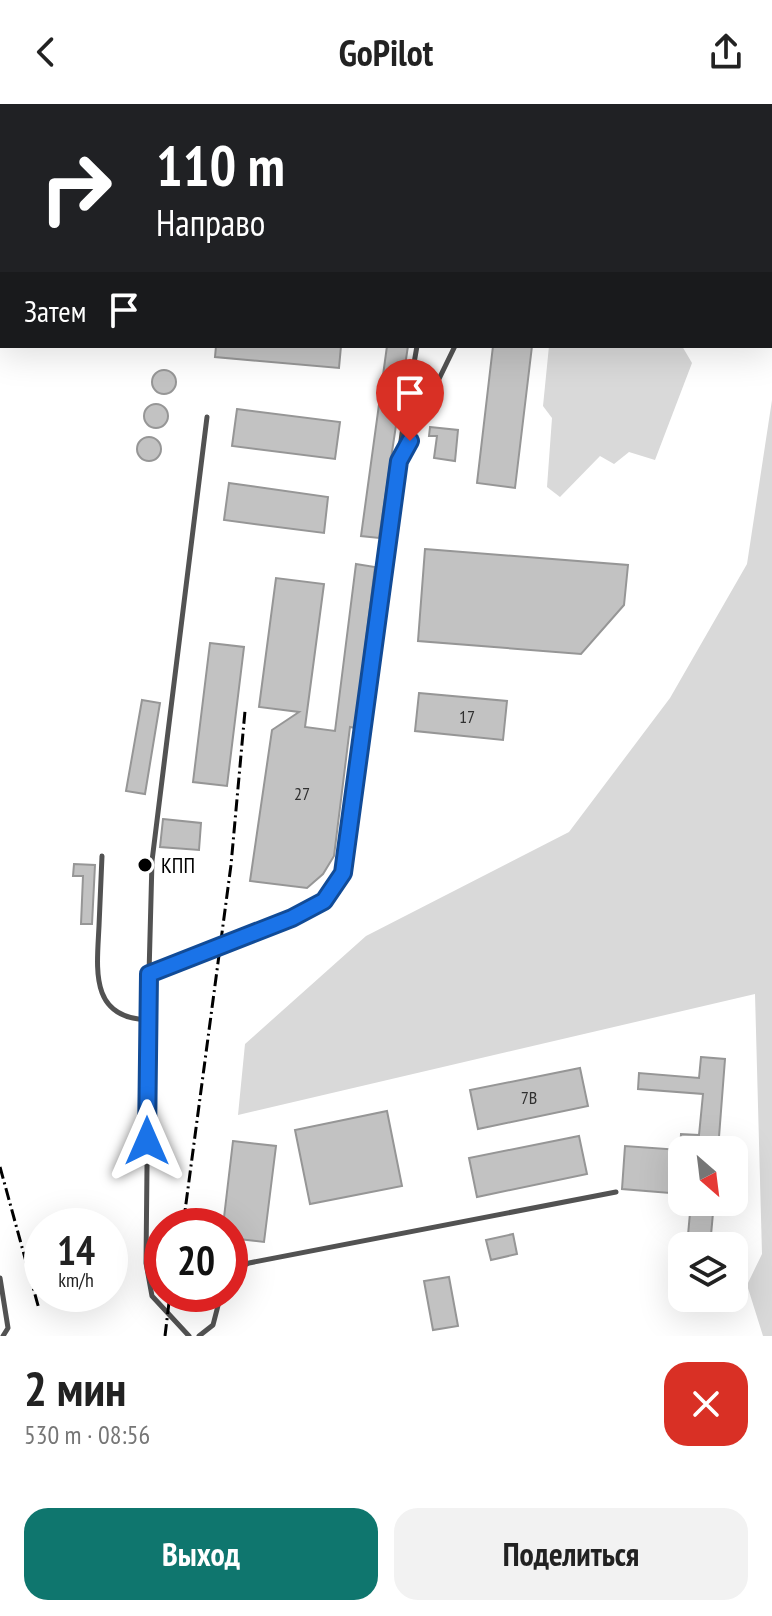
<!DOCTYPE html>
<html lang="ru">
<meta charset="utf-8">
<style>
body{margin:0;font-family:"PT Sans Narrow",sans-serif;background:#f2f2f2;color:#222;height:100vh;display:flex;flex-direction:column;font-size:30px;white-space:nowrap}
*{box-sizing:border-box;margin:0}
p{font-size:26px;color:#767676}
.icon{flex:none;width:44px;height:44px;fill:none;stroke:currentColor;stroke-width:2;stroke-linecap:round;stroke-linejoin:round}
.map{position:relative;height:1232px;overflow:hidden}
.details{display:flex;flex-direction:column;background:#fff;flex:1}
.details>*{flex:none}
.banner{position:absolute;left:0px;top:0px;width:772px;height:244px;box-shadow:0 8px 32px #0002;background:#202124;color:#fff;overflow:hidden}
.needle{width:52px;rotate:152deg}
.tools{position:absolute;left:668px;top:1032px;display:grid;gap:16px}
.tools a{display:grid;place-items:center;width:80px;height:80px;border-radius:16px;background:#fff;box-shadow:0 8px 32px #0002;font-size:40px}
.speed{position:absolute;left:24px;top:1104px;display:flex;gap:16px;font-size:40px;font-weight:700;text-align:center}
.speed>*{display:grid;place-content:center;width:104px;height:104px;border-radius:50%;background:#fff;box-shadow:0 8px 32px #0002;line-height:1}
.speed small{font-size:20px;font-weight:400}
.speed .limit{border:12px solid #d22;background:#fff;color:#111}
.pin{position:absolute;display:grid;place-items:center;width:68px;height:68px;color:#fff;margin:-82px -34px;border-radius:50% 50% 50% 0;rotate:-45deg;box-shadow:0 0 8px #0007}
.pin .icon{rotate:45deg}
.me{position:absolute;width:88px;margin:-44px;rotate:0deg;stroke-linejoin:round;filter:drop-shadow(0 0 6px #0008)}
.turn{display:flex;align-items:center;gap:28px;height:168px;padding:0 24px;font-size:36px}
.turn .icon{width:104px;height:104px;stroke-width:2.5}
.turn b{display:block;font-size:56px;line-height:68px}
.then{display:flex;align-items:center;height:76px;padding:0 24px;background:#0003;gap:16px;font-size:30px}
.round{display:grid;place-items:center;flex:none;width:84px;height:84px;border-radius:24px;background:#f2f2f2}
.headline{display:flex;align-items:center;justify-content:space-between;height:136px;padding:0 24px}
h1{font-size:48px;font-weight:800;line-height:60px}
.primary-button{display:flex;gap:16px;margin-top:auto;padding:16px 24px}
.primary-button a{flex:1;height:92px;border-radius:24px;background:#0f766e;color:#fff;font-size:32px;font-weight:800;line-height:92px;text-align:center}
.primary-button a+a{background:#f2f2f2;color:#222}
header{display:flex;justify-content:space-between;align-items:center;height:104px;padding:0 24px;background:#fff;font-size:36px;font-weight:800}
.map>svg:first-child{display:block}
.green{fill:#d9d9d9}
.building{fill:#c2c2c2;stroke:#969696;stroke-width:2}
.lines{fill:none;stroke-linecap:round;stroke-linejoin:round}
.service{stroke:#525252;stroke-width:5}
.rail{stroke:#000;stroke-width:3;stroke-dasharray:12 4 2 4;stroke-linecap:butt}
.route-casing{stroke:#114b97;stroke-width:20}
.route{stroke:#1a73e8;stroke-width:14}
.poi-dot{fill:#000;stroke:#fff;stroke-width:3}
.labels{text-anchor:middle;stroke-width:6;stroke-linejoin:round;paint-order:stroke}
.number-label{font-size:18px;fill:#303030}
.poi-label{font-size:22px;fill:#000;stroke:#fff;text-anchor:start}
</style>
<header><svg class="icon" aria-label="back" viewBox="0 0 24 24"><path d="M15 5l-7 7 7 7"/></svg>GoPilot<svg class="icon" aria-label="share" viewBox="0 0 24 24"><path d="M12 15V3M7 8l5-5 5 5M5 13v7h14v-7"/></svg></header>
<div class="map">
<svg width="772" height="1232" viewBox="0 0 772 1232">
<rect width="100%" height="100%" fill="#fff"/>
<g class="green">
<path d="M 549,242 L 682,242 L 692,259 L 655,356 L 629,348 L 614,360 L 600,352 L 560,393 L 547,383 L 552,314 L 543,302 Z"/>
<path d="M 772,296 L 772,1232 L 763,1232 L 747,1181 L 762,1150 L 755,890 L 238,1011 L 245,940 L 366,832 L 569,728 L 670,594 L 747,460 Z"/>
</g>
<g class="building">
<path d="M 216,242 L 341,242 L 339,264 L 215,253 Z"/>
<path d="M 387,242 L 408,242 L 379,434 L 361,432 Z"/>
<path d="M 493,242 L 532,242 L 515,384 L 477,379 Z"/>
<circle cx="164" cy="278" r="12"/>
<circle cx="156" cy="312" r="12"/>
<path d="M 237,305 L 340,318 L 335,355 L 232,342 Z"/>
<path d="M 430,323 L 458,326 L 455,357 L 434,354 L 437,332 L 429,332 Z"/>
<circle cx="149" cy="345" r="12"/>
<path d="M 229,379 L 328,393 L 324,429 L 224,416 Z"/>
<path d="M 425,445 L 628,461 L 624,501 L 581,550 L 418,537 Z"/>
<path d="M 356,460 L 375,463 L 355,624 L 350,623 L 334,752 L 323,770 L 307,784 L 250,777 L 272,626 L 299,608 L 259,603 L 276,474 L 324,480 L 305,623 L 335,627 Z"/>
<path d="M 210,539 L 244,543 L 227,682 L 193,678 Z"/>
<path d="M 419,589 L 507,597 L 503,636 L 415,627 Z"/>
<path d="M 142,596 L 160,599 L 145,690 L 126,687 Z"/>
<path d="M 163,715 L 201,719 L 199,746 L 160,743 Z"/>
<path d="M 74,760 L 95,761 L 92,820 L 81,820 L 83,772 L 73,772 Z"/>
<path d="M 701,953 L 725,955 L 718,1046 L 682,1046 L 682,1090 L 622,1085 L 625,1042 L 680,1046 L 681,1030 L 699,1031 L 703,990 L 638,985 L 639,969 L 699,974 Z"/>
<path d="M 580,964 L 588,1002 L 478,1025 L 470,986 Z"/>
<path d="M 387,1007 L 402,1082 L 310,1100 L 295,1026 Z"/>
<path d="M 579,1032 L 587,1070 L 477,1093 L 469,1054 Z"/>
<path d="M 233,1037 L 276,1042 L 264,1138 L 230,1134 L 230,1122 L 223,1122 Z"/>
<path d="M 691,1098 L 714,1098 L 710,1142 L 687,1142 Z"/>
<path d="M 513,1130 L 517,1150 L 491,1156 L 486,1136 Z"/>
<path d="M 449,1173 L 458,1222 L 433,1226 L 424,1177 Z"/>
</g>
<g class="lines">
<g class="service">
<path d="M 494,0 L 496,2"/>
<path d="M 0,192 L 2,192"/>
<path d="M 401,353 L 455,242"/>
<path d="M 102,752 C 101,775 100,798 99,822 C 97,865 89,914 148,916"/>
<path d="M 149,870 L 152,757 L 207,313"/>
<path d="M 230,1168 L 249,1159 L 616,1088"/>
<path d="M 0,1174 L 8,1224 L 3,1232"/>
<path d="M 189,1232 L 152,1192 L 146,1159 L 149,870 L 292,814 L 324,797 L 343,769 L 403,322 L 417,242"/>
<path d="M 199,1232 L 213,1221 L 221,1190"/>
</g>
<g class="rail">
<path d="M 0,1063 L 39,1205"/>
<path d="M 183,1122 L 231,761 L 245,607"/>
<path d="M 165,1232 L 170,1190"/>
</g>
</g>
<g class="lines">
<defs>
<path id="route" d="M 147,1037 L 149,870 L 292,814 L 324,797 L 343,769 L 399,357 L 410,337"/>
</defs>
<use href="#route" class="route-casing"/>
<use href="#route" class="route"/>
</g>
<circle class="poi-dot" cx="145" cy="761" r="8"/>
<g class="labels">
<g class="number-label">
<text x="467" y="619">17</text>
<text x="302" y="696">27</text>
<text x="529" y="1000">7В</text>
</g>
<g class="poi-label">
<text x="161" y="769">КПП</text>
</g>
</g>
</svg>
<div class="tools">
<a><svg class="needle" viewBox="-14 -14 28 28"><path d="M0-13l5 13h-10z" fill="#e53935"/><path d="M0 13l5-13h-10z" fill="#767676"/></svg></a>
<a><svg class="icon" aria-label="layers" viewBox="0 0 24 24"><path d="M12 4l9 5-9 5-9-5zM3 14l9 5 9-5"/></svg></a>
</div>
<div class="speed"><div>14<small>km/h</small></div><div class="limit">20</div></div>
<div class="pin" style="left:410px;top:337px;background:#d93025"><svg class="icon" aria-label="arrive" viewBox="0 0 24 24"><path d="M6 21V4h12l-3 4 3 4H6"/></svg></div>
<svg class="me" style="left:147px;top:1037px" viewBox="-20 -20 40 40"><path d="M0-17L14 15 0 8-14 15z" fill="#1a73e8" stroke="#fff" stroke-width="4"/></svg>
<div class="banner">
<div class="turn"><svg class="icon" aria-label="right" viewBox="0 0 24 24"><path d="M7 20v-9h11M14 6l5 5-5 5"/></svg><div><b>110 m</b>Направо</div></div>
<div class="then">Затем<svg class="icon" aria-label="arrive" viewBox="0 0 24 24"><path d="M6 21V4h12l-3 4 3 4H6"/></svg></div>
</div>
</div>
<section class="details">
<div class="headline"><div><h1>2 мин</h1><p>530 m · 08:56</p></div><a class="round" style="background:#d93025;color:#fff"><svg class="icon" aria-label="close" viewBox="0 0 24 24"><path d="M6 6l12 12M18 6L6 18"/></svg></a></div>
<div class="primary-button"><a>Выход</a><a>Поделиться</a></div>
</section>
